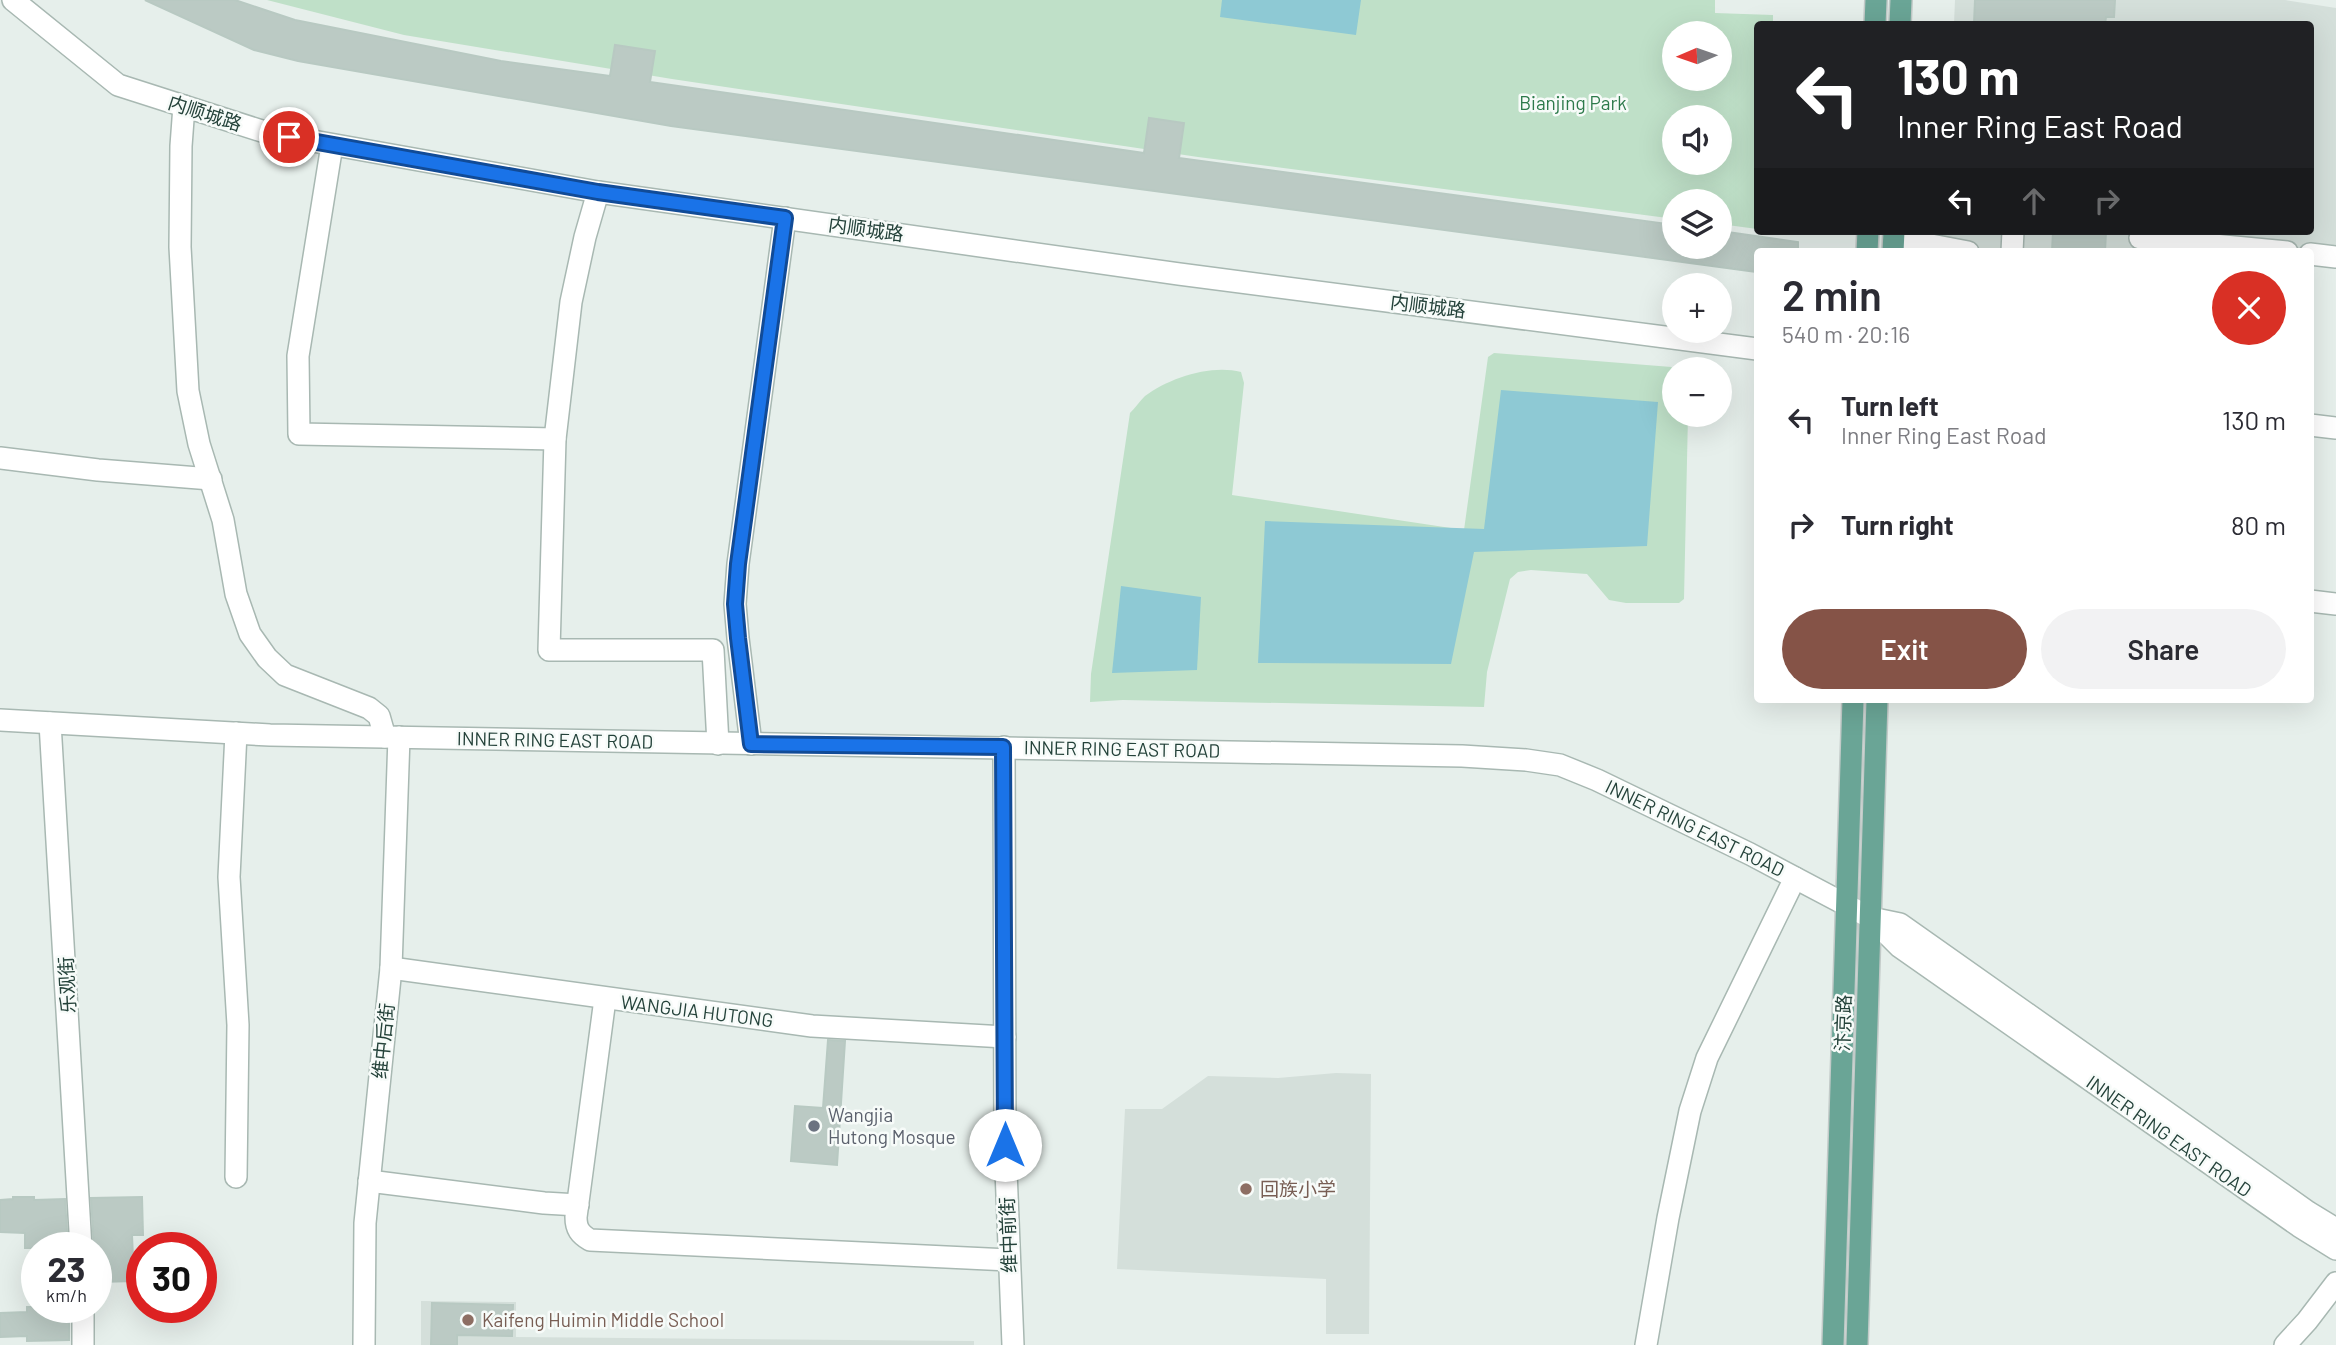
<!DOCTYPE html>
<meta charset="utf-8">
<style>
body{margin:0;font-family:Barlow,"Noto Sans SC",sans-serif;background:#f2f2f3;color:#2b2b33;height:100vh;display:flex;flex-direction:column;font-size:26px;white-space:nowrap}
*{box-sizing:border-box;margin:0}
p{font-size:23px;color:#7c7c81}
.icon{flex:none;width:38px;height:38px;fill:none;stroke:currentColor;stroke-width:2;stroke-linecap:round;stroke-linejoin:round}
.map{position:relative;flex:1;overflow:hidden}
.drawer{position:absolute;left:1754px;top:248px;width:560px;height:455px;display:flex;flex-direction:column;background:#fff;border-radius:7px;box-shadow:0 7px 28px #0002}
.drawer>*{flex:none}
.guide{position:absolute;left:1754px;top:21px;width:560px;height:214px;border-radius:7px;box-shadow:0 7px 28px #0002;background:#202124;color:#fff;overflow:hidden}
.needle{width:46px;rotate:268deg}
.fabs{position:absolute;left:1662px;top:21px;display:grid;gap:14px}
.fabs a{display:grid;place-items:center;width:70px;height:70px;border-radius:50%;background:#fff;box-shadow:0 7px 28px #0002;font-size:35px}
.speed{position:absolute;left:21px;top:1232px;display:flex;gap:14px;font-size:35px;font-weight:700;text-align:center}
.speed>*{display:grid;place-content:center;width:91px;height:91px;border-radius:50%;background:#fff;box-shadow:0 7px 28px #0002;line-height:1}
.speed small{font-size:18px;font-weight:400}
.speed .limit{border:10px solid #d22;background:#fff;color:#111}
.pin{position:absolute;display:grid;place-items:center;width:60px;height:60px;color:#fff;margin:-30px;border:4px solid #fff;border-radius:50%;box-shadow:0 2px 7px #0007}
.me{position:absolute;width:77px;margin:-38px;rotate:0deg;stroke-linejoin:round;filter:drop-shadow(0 0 5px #0008)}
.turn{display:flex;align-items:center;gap:24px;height:147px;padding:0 28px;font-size:32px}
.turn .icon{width:91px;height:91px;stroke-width:2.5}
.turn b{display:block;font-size:49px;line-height:60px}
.lanes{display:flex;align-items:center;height:66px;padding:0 28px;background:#0003;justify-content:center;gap:35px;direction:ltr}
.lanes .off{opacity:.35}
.round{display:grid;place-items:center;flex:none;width:74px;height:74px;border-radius:37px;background:#f2f2f3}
.headline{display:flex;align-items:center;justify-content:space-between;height:119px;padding:0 28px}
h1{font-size:42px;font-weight:600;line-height:52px}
.primary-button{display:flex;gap:14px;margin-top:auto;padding:14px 28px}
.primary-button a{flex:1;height:80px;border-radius:42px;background:#855347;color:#fff;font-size:28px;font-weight:600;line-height:80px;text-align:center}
.primary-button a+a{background:#f2f2f3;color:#2b2b33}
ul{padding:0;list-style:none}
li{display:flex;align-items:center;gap:21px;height:105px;padding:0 28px}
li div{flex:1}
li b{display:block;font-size:26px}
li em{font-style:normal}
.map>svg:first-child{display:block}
.built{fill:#d4dfda}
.green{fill:#bfe0c8;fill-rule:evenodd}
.water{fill:#8ec9d4}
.building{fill:#bbcac4;stroke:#b8c9c2;stroke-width:2}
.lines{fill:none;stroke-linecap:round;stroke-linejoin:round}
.minor-casing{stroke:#a8b8b2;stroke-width:24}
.major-casing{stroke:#c2cac8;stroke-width:24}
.minor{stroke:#fff;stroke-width:21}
.major{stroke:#6aa596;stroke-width:21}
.route-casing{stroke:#114b97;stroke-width:18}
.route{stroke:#1a73e8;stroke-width:12}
.worship-dot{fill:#6b7280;stroke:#f7fbf9;stroke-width:2.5}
.education-dot{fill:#8d6e63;stroke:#f7fbf9;stroke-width:2.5}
.labels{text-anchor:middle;stroke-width:5;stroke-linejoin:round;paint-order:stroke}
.park-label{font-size:19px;fill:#2d7a4b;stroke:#f7fbf9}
.street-label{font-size:19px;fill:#24423a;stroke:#f7fbf9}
.worship-label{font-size:19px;fill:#5b616d;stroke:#f7fbf9;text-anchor:start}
.education-label{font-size:19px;fill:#785e54;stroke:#f7fbf9;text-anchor:start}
</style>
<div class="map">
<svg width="2336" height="1345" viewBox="0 0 2336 1345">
<rect width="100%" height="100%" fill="#e6efeb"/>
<g class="built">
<path d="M 1955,0 L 2285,0 L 2336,8 L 2336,264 L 2310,252 L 1943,252 L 1944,231 L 2310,231 L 2310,24 L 1954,24 Z"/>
<path d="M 1336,1073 L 1371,1074 L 1369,1334 L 1326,1334 L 1326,1279 L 1117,1269 L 1125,1109 L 1162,1109 L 1208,1076 L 1278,1078 Z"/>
<path d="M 421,1301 L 516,1302 L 516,1337 L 974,1341 L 974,1345 L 421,1345 Z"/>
</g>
<g class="green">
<path d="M 267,0 L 1715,0 L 1715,13 L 1773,15 L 1773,24 L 1757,24 L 1757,229 L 1720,224 L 1720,201 L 1675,201 L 1675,219 L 1198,157 L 672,79 L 404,35 ZM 1675,33 L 1720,33 L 1720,79 L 1675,79 ZM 1675,117 L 1720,117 L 1720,163 L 1675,163 Z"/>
<path d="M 1494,353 L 1684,368 L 1675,369 L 1675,415 L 1688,415 L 1684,599 L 1679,603 L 1626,603 L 1609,600 L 1587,574 L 1531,570 L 1518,572 L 1510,579 L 1487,672 L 1484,707 L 1123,700 L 1090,702 L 1091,674 L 1130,413 C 1135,408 1140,401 1145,396 C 1169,378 1211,364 1241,372 L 1244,383 L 1232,495 L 1464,530 L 1488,357 Z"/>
</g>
<g class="water">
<path d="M 1222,0 L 1361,0 L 1356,35 L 1220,17 Z"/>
<path d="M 1501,390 L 1658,402 L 1647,546 L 1474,552 L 1451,664 L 1258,663 L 1265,521 L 1484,529 Z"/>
<path d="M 1121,586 L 1201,597 L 1197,670 L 1112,673 Z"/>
</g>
<g class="building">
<path d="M 145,0 L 235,0 L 295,20 L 501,61 L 610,76 L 615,45 L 655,51 L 650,82 L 1144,153 L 1149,118 L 1184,123 L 1179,158 L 1675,225 L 1675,247 L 1720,247 L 1720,231 L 1798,242 L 1798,252 L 1757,252 L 1757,272 L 671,126 L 298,61 L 254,50 Z"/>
<path d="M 1975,0 L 2115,0 L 2114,17 L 2106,17 L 2105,24 L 1974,24 Z"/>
<path d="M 2053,231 L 2106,231 L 2105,252 L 2052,252 Z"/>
<path d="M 828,1040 L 845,1041 L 837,1165 L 791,1161 L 795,1106 L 823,1108 Z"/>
<path d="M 13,1197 L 34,1197 L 34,1200 L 65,1199 L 68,1248 L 25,1248 L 25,1233 L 0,1232 L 0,1200 L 13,1199 Z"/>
<path d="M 142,1197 L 143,1235 L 132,1235 L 134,1281 L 99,1282 L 98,1248 L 94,1248 L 91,1198 Z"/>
<path d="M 432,1303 L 513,1305 L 512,1336 L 457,1335 L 457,1345 L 431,1345 Z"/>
<path d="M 27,1307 L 69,1307 L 69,1340 L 27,1341 L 27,1336 L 0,1337 L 0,1313 L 27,1312 Z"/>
</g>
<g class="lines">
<defs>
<g id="minor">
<path d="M 13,0 L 118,85 L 268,133 L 598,192 L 1179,274 L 1757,349"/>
<path d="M 184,106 L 181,146 L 180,247 L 188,391 L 199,444 L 223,520 L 236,594 L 250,634 L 267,658 L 285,675 L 369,708 L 379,716 L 385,737"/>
<path d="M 332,145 L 298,356 L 299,434 L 555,439"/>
<path d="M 598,192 L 585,237 L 571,302 L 555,439 L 549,650 L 713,650 L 718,744"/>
<path d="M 1894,238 L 1968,252"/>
<path d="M 2140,238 L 2287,252"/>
<path d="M 2012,252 L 2013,231"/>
<path d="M 2310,254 L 2336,257"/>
<path d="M 2310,425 L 2336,428"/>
<path d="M 0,458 L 98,470 L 211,479"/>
<path d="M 2310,601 L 2336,604"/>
<path d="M 0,720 L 270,735 L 1462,756 L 1526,760 L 1560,765 L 1597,780 L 1750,854 L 1871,918 L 1900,924 L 2308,1212 L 2336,1229"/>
<path d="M 50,723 L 81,1248"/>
<path d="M 236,733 L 229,877 L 238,1025 L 236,1177"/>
<path d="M 751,744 L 738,638 L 735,604 L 738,564 L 785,218"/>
<path d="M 1004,747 L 1005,1145 L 1013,1345"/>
<path d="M 1871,918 L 1900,947 L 2299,1226 L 2336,1249"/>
<path d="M 391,968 L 812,1026 L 1005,1037"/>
<path d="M 605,999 L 576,1217 C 576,1229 580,1234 590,1240 L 1009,1260"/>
<path d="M 369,1181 L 544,1203 L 578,1205"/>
<path d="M 83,1345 L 83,1307"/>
<path d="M 364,1345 L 365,1223 L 391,968 L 399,737"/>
<path d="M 1646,1345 L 1668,1218 L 1690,1111 L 1707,1058 L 1795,878"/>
<path d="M 2285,1345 L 2307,1321 L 2336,1283"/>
</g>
<g id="major">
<path d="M 1875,24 L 1876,0"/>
<path d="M 1900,24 L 1901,0"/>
<path d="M 1867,252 L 1868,231"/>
<path d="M 1893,252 L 1894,231"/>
<path d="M 1833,1345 L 1853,700"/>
<path d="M 1857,1345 L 1877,700"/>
</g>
</defs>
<use href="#minor" class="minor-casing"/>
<use href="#major" class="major-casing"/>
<use href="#minor" class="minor"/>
<use href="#major" class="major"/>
</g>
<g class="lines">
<defs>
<path id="route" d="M 289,137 L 598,192 L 785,218 L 738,564 L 735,604 L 738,638 L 751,744 L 1003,747 L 1005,1145"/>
</defs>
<use href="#route" class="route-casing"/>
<use href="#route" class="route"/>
</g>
<circle class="worship-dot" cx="814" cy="1126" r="7"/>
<g class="education-dot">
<circle cx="1246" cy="1189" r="7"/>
<circle cx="468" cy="1320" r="7"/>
</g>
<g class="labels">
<g class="park-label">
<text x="1573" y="110">Bianjing Park</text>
</g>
<g class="street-label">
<text transform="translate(205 113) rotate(18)" y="7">内顺城路</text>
<text transform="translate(866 229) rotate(8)" y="7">内顺城路</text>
<text transform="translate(1428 306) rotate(7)" y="7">内顺城路</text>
<text transform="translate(555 740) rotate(1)" y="7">INNER RING EAST ROAD</text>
<text transform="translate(1122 749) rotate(1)" y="7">INNER RING EAST ROAD</text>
<text transform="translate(1695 828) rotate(26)" y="7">INNER RING EAST ROAD</text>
<text transform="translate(67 985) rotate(-93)" y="7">乐观街</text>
<text transform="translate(697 1011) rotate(7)" y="7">WANGJIA HUTONG</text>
<text transform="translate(1843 1023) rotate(-88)" y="7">汴京路</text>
<text transform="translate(383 1041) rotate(-84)" y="7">维中后街</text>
<text transform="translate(2169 1136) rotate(35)" y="7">INNER RING EAST ROAD</text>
<text transform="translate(1008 1235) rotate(-92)" y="7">维中前街</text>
</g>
<g class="worship-label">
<text x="828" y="1122">Wangjia<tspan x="828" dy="22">Hutong Mosque</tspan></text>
</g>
<g class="education-label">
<text x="1260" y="1196">回族小学</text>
<text x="482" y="1327">Kaifeng Huimin Middle School</text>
</g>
</g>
</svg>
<div class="fabs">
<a><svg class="needle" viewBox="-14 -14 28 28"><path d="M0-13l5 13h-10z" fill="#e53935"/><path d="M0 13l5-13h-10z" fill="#7c7c81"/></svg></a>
<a><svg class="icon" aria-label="sound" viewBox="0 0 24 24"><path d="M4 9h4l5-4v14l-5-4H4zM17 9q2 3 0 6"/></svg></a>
<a><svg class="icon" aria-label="layers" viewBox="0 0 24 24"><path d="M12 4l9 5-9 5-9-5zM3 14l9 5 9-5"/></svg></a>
<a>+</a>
<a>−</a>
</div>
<div class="speed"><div>23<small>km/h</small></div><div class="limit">30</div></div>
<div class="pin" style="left:289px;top:137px;background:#d93025"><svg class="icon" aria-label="arrive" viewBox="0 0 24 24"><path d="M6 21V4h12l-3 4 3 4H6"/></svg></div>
<svg class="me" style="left:1005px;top:1145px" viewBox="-20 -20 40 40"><circle r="19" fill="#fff"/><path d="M0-13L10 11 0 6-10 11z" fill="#1a73e8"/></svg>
<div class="guide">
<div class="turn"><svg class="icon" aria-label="left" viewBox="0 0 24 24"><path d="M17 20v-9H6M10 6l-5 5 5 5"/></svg><div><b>130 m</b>Inner Ring East Road</div></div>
<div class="lanes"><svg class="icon" aria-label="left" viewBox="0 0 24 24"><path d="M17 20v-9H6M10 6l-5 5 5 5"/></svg><svg class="icon off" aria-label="ahead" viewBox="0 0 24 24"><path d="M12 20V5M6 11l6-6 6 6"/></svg><svg class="icon off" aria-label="right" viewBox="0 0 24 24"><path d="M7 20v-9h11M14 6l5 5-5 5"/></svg></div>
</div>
<section class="drawer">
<div class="headline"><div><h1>2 min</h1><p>540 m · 20:16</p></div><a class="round" style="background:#d93025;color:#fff"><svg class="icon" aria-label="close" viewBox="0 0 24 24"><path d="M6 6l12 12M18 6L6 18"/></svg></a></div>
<ul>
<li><svg class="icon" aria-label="left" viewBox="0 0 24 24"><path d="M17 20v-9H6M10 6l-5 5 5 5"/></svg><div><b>Turn left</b><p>Inner Ring East Road</p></div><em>130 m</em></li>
<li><svg class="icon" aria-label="right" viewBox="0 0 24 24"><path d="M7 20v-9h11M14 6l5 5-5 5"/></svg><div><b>Turn right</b></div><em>80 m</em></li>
</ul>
<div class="primary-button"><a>Exit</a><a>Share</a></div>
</section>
</div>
